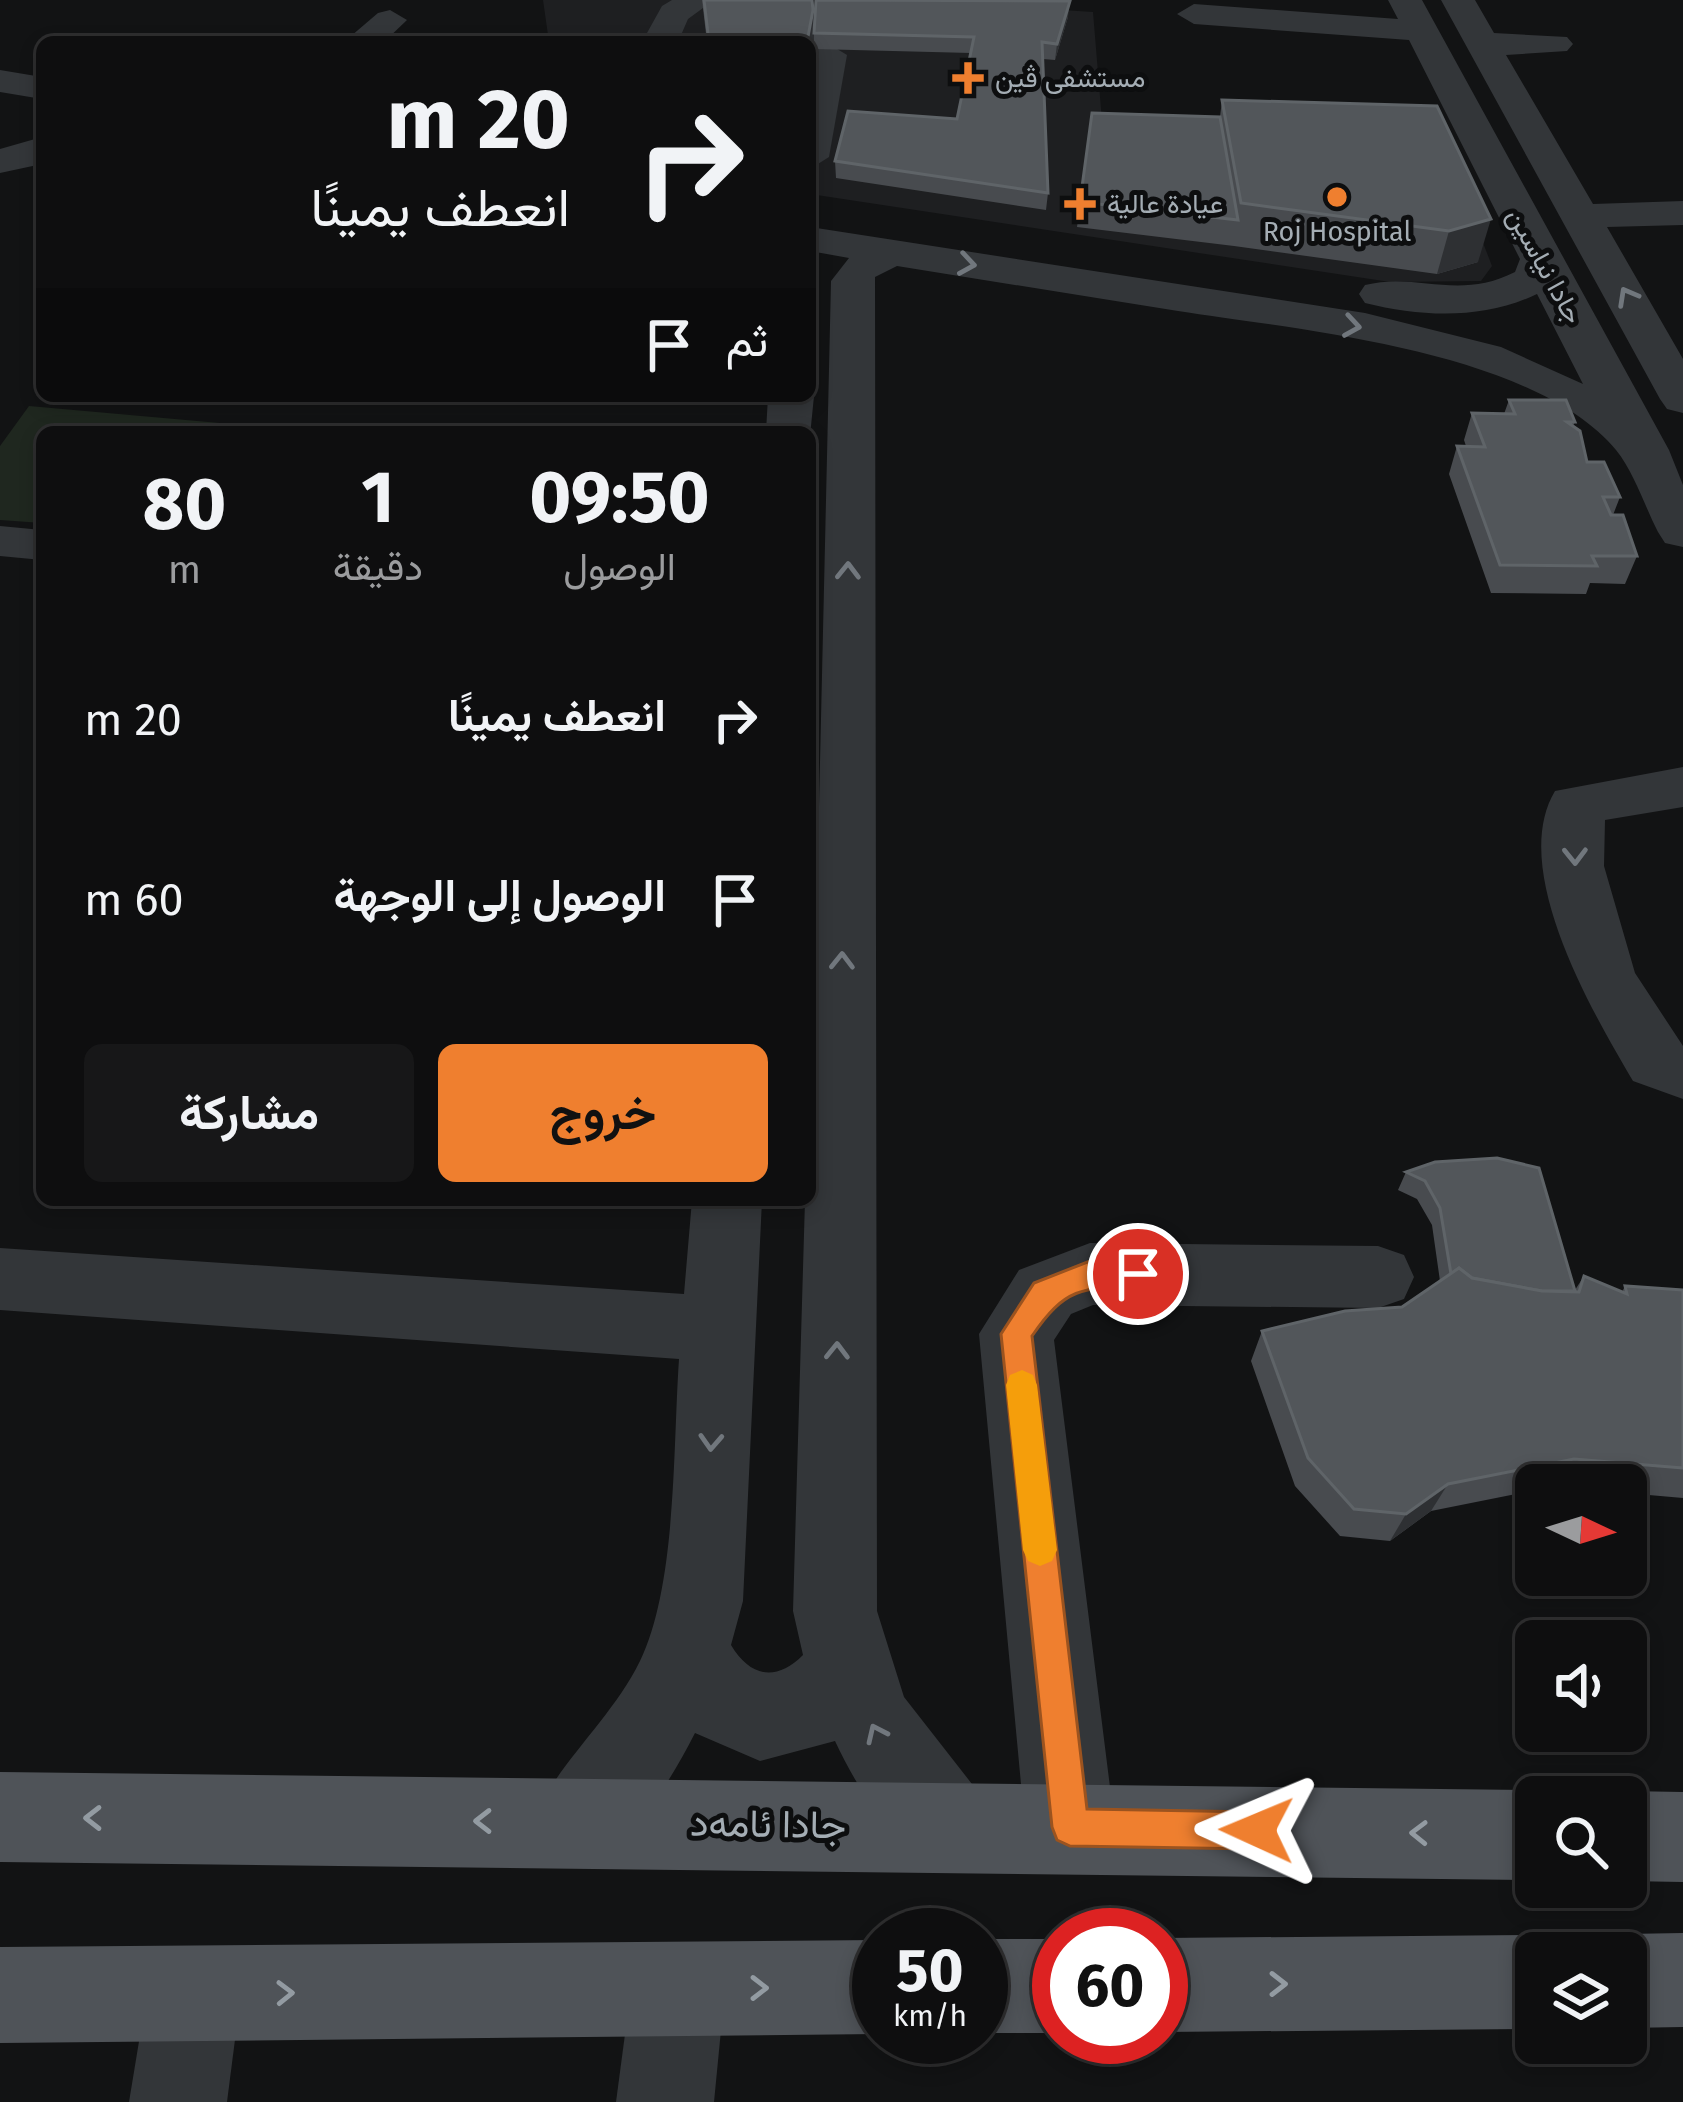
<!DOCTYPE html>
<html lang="ar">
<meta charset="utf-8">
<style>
body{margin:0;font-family:"Fira Sans",Vazirmatn,sans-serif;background:#171718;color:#f1f3f6;direction:rtl;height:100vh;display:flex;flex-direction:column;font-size:45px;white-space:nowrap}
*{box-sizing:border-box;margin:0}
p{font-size:39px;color:#9b9c9e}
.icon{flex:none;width:66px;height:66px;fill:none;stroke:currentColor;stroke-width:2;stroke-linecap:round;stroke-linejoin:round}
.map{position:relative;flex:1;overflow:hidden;direction:ltr}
.side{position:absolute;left:36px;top:426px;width:780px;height:780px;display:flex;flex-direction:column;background:#0e0e0f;border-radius:18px;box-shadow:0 6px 18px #0003,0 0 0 3px #2e2e2f;direction:rtl}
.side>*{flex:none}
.hud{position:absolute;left:36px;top:36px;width:780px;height:366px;border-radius:18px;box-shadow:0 6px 18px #0003,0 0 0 3px #2e2e2f;direction:rtl;background:#0e0e0f;color:#f1f3f6;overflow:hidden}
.needle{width:78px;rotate:94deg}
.tools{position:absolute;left:1515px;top:1464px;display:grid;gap:24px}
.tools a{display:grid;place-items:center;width:132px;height:132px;border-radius:18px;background:#0e0e0f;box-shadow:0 6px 18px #0003,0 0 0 3px #2e2e2f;font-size:60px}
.speed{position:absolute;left:852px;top:1908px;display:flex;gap:24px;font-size:60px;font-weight:700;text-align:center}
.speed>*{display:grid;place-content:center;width:156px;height:156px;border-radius:50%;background:#0e0e0f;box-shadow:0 6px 18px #0003,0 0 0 3px #2e2e2f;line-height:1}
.speed small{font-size:30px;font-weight:400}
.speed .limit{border:18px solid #d22;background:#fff;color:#111}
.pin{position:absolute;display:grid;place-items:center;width:102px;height:102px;color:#fff;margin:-51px;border:6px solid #fff;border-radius:50%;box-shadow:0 3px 12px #0007}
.me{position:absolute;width:132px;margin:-66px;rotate:271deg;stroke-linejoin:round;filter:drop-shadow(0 0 9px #0008)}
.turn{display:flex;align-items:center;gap:42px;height:252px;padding:0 48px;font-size:54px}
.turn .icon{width:156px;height:156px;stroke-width:2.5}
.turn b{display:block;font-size:84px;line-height:102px}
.then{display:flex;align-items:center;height:114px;padding:0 48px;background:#0003;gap:24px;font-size:45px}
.eta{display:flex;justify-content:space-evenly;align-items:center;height:204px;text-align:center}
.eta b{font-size:72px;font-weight:700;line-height:84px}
.cta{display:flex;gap:24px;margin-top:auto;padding:24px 48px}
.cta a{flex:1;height:138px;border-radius:18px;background:#ef7f2f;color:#111;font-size:48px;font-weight:700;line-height:138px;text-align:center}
.cta a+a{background:#171718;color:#f1f3f6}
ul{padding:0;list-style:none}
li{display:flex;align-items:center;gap:36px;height:180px;padding:0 48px}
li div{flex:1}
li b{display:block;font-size:45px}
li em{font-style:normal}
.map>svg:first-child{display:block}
.built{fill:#1e1f21}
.green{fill:#1f271f}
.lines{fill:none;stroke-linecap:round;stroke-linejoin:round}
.minor{fill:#333639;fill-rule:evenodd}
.major{fill:#4f5358;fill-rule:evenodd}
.wall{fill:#484b4f}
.shaded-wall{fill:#2e3033}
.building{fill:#52565a;stroke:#5f6468;stroke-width:3}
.oneway{stroke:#71777d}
.oneway2{stroke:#939ba2}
.route{fill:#ef7f2f;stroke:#9b531f;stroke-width:3}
.slow{fill:#f59e0b}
.poi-dot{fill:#ef7f2f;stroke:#0d0e0f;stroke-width:4.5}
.labels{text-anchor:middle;stroke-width:10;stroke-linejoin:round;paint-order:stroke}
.far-poi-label{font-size:27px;fill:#a4adb4;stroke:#0d0e0f;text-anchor:start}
.far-street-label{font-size:27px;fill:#a4adb4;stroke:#0d0e0f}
.near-street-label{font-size:39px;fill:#a4adb4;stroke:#0d0e0f}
</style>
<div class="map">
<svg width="1683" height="2102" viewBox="0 0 1683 2102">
<rect width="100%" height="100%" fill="#121314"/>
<path class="built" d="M 543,0 L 904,0 L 1093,12 L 1102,121 L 1439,129 L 1492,266 L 1481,281 L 1390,282 L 810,194 L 810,42 L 549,42 Z"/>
<path class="green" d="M 29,406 L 310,431 L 42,432 L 42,523 L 0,520 L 0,446 Z"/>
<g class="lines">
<g class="minor">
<path d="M 672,0 L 714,0 L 688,19 L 678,42 L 642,42 L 662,6 Z"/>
<path d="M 1388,0 L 1422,0 L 1669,450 L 1683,485 L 1683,547 L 1665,543 L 1658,532 C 1645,507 1634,472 1616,450 C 1533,350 1299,330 1178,311 C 1084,296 990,281 897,266 L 875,277 L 877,1611 L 904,1697 L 979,1793 L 992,1825 L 979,1857 L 947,1870 C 894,1848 859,1792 835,1741 L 760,1761 L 695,1733 C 668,1786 632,1844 577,1867 L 545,1854 L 532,1822 C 557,1763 611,1720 640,1661 C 677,1585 673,1446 679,1359 L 0,1310 L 0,1248 L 684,1294 L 692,1200 L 762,1200 L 743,1601 L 731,1645 C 750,1677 776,1682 803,1655 L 793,1611 L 805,1200 L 810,1200 L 831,281 L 849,258 L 810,251 L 810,227 L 1365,313 L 1501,347 L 1583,384 L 1537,294 C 1483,320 1422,317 1365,303 L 1359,294 L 1365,285 C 1417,272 1458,301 1515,272 L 1520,259 L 1409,40 L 1194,24 L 1177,14 L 1194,4 L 1398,19 Z"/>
<path d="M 1441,0 L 1475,0 L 1494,33 L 1567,37 L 1573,44 L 1567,51 L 1506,55 L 1593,204 L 1683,201 L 1683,225 L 1607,227 L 1683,359 L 1683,413 L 1667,409 L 1660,399 Z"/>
<path d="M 390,10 L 407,20 L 384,42 L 344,42 L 378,13 Z"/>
<path d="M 829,44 L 847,55 L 829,157 L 810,169 L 810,61 L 816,47 Z"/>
<path d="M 0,70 L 42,77 L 42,99 L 0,92 Z"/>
<path d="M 42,137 L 42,164 L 0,173 L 0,149 Z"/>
<path d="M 810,390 L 814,396 L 810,436 L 766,432 L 768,396 L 810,396 Z"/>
<path d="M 0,526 L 42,530 L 42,560 L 0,556 Z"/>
<path d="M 1683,767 L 1683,807 L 1605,820 L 1604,866 L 1635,973 L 1683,1046 L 1683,1099 L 1633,1081 C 1593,1013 1508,869 1555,791 Z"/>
<path d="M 1090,1243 L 1378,1246 L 1404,1255 L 1414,1277 L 1404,1299 L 1378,1308 L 1093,1305 L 1071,1314 L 1054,1340 L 1115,1827 L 1102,1859 L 1070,1872 L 1038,1859 L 1025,1827 L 979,1334 L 1019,1270 Z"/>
<path d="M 678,1942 L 712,1955 L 725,1989 L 714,2102 L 616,2102 L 631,1989 L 644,1955 Z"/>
<path d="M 194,1946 L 228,1959 L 241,1993 L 227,2102 L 129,2102 L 147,1993 L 160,1959 Z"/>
</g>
<g class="major">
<path d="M 0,1772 L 1536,1790 L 1553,1797 L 1536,1797 L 1536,1880 L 0,1862 Z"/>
<path d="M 1626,1791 L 1683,1792 L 1683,1882 L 1626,1881 L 1626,1797 L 1611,1797 Z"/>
<path d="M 1683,1933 L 1683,2027 L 1626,2028 L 1626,1953 L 1590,1953 L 1593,1948 L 1626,1934 Z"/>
<path d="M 1536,1935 L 1571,1953 L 1536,1953 L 1536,2029 L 1161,2032 L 1161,1938 Z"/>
<rect x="981" y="1939" width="78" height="94"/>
<path d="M 879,1940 L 879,2034 L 0,2043 L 0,1947 Z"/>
</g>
</g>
<g class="wall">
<path d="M 702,0 L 812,0 L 814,49 L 810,42 L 707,42 Z"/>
<path d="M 1068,17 L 1055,60 L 1043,59 L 1048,193 L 1046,210 L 836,178 L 835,161 L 957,119 L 971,53 L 814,49 L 814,33 Z"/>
<path d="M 1222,100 L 1437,106 L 1478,262 L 1437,274 L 1234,246 L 1077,227 L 1092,113 L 1220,117 Z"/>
<path d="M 1509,400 L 1575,422 L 1573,426 L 1587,462 L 1620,497 L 1613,515 L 1637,556 L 1625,584 L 1590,583 L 1586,594 L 1491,593 L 1449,474 L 1457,446 L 1466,446 L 1464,440 L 1472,413 L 1504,414 Z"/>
<path d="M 1435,1162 L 1575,1290 L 1584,1276 L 1622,1292 L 1625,1286 L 1683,1290 L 1683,1498 L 1626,1493 L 1626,1485 L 1536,1485 L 1536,1490 L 1431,1511 L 1390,1541 L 1340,1536 L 1295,1486 L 1251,1361 L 1262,1331 L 1402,1307 L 1440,1281 L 1432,1225 L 1417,1199 L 1398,1190 L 1406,1172 Z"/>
</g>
<g class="shaded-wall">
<path d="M 1070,1 L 1068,17 L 1055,60 L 1057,44 Z"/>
<path d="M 813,10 L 814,49 L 810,70 L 810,42 L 807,42 Z"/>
<path d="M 1491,219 L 1478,262 L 1437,274 L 1449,231 Z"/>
<path d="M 1448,1484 L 1431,1511 L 1390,1541 L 1406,1514 Z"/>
</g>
<g class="building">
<path d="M 704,0 L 812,0 L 813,10 L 807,42 L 709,42 Z"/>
<path d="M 816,0 L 1070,1 L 1057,44 L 1042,42 L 1048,193 L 835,161 L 848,111 L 957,119 L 974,37 L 814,33 Z"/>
<path d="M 1222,100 L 1437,106 L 1491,219 L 1449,231 L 1241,203 Z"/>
<path d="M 1092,113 L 1220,117 L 1238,220 L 1080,202 Z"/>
<path d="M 1509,400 L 1566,400 L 1575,422 L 1567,422 L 1580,431 L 1587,462 L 1604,462 L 1620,497 L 1603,497 L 1611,515 L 1623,515 L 1637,556 L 1592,556 L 1597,566 L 1500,565 L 1457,446 L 1485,447 L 1472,413 L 1515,414 Z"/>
<path d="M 1497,1158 L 1539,1168 L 1575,1291 L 1542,1291 L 1472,1278 L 1459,1268 L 1451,1274 L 1440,1208 L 1425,1181 L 1406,1172 L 1435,1162 Z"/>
<path d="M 1459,1268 L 1472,1278 L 1542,1291 L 1579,1292 L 1584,1276 L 1627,1294 L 1625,1286 L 1683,1290 L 1683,1468 L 1574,1459 L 1448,1484 L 1406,1514 L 1354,1509 L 1308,1458 L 1262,1331 L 1345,1311 L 1402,1307 Z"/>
</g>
<defs><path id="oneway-chevron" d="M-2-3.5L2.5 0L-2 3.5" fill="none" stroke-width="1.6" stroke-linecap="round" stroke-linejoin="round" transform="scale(3)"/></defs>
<g class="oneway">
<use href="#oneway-chevron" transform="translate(967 264) rotate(9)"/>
<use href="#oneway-chevron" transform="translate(1627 296) rotate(-119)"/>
<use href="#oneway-chevron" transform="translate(1352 326) rotate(9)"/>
<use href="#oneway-chevron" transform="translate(848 571) rotate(-89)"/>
<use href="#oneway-chevron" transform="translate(1575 856) rotate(89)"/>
<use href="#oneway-chevron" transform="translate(842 961) rotate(-89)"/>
<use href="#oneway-chevron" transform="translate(837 1351) rotate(-89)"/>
<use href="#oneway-chevron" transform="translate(711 1442) rotate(93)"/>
<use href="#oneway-chevron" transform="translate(876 1733) rotate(-115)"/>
</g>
<g class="oneway2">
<use href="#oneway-chevron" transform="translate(93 1818) rotate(-180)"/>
<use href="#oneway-chevron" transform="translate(483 1821) rotate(-180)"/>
<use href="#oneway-chevron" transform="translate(1419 1833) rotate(-179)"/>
<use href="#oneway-chevron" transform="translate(1278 1984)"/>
<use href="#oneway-chevron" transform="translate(759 1988)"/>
<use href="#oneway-chevron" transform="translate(285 1993) rotate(-1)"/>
</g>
<path class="route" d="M 1090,1261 L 1138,1261 L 1153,1274 L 1138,1287 C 1081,1287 1065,1288 1032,1336 L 1087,1809 L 1257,1812 L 1270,1817 L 1275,1830 L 1270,1843 L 1257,1849 L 1070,1846 L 1057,1840 L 1052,1827 L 1001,1334 L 1034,1283 Z"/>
<path class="slow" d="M 1022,1370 L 1033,1375 L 1037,1385 L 1057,1550 L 1052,1561 L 1040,1566 L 1028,1561 L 1023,1550 L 1006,1385 L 1010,1375 Z"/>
<g class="poi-dot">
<path d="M962 60h12v12h12v12h-12v12h-12v-12h-12v-12h12z"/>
<circle cx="1337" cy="197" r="12"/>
<path d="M1074 186h12v12h12v12h-12v12h-12v-12h-12v-12h12z"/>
</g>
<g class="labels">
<g class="far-poi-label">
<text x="995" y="87">مستشفى ڤين</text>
<text x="1107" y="213">عيادة عالية</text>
<text x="1337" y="241" text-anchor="middle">Roj Hospital</text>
</g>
<g class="far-street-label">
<text transform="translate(1545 266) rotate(61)" y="9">جادا نیاسین</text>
</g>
<g class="near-street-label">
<text transform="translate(768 1823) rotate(1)" y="14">جادا ئامەد</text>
</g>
</g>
</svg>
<div class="tools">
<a><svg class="needle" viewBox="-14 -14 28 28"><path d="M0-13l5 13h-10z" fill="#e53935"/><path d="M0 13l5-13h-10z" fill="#9b9c9e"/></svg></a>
<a><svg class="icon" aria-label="sound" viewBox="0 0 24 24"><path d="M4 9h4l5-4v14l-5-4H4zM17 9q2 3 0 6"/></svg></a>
<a><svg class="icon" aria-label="search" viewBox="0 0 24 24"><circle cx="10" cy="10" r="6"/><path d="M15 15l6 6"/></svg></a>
<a><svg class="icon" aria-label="layers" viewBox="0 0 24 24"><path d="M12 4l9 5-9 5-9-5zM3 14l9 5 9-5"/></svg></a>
</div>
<div class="speed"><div>50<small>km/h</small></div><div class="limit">60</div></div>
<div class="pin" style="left:1138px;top:1274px;background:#d93025"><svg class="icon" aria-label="arrive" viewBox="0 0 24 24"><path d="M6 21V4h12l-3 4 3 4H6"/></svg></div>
<svg class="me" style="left:1257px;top:1830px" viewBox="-20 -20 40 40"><path d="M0-17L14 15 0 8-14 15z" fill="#ef7f2f" stroke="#fff" stroke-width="4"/></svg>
<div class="hud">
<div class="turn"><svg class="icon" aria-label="right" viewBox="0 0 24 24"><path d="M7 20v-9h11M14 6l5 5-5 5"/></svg><div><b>20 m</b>انعطف يمينًا</div></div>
<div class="then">ثم<svg class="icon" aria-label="arrive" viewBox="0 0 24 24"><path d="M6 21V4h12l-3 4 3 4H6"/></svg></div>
</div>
<section class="side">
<div class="eta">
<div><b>09:50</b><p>الوصول</p></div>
<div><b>1</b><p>دقيقة</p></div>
<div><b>80</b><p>m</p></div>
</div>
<ul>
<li><svg class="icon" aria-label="right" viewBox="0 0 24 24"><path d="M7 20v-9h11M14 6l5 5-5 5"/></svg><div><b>انعطف يمينًا</b></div><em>20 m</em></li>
<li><svg class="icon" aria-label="arrive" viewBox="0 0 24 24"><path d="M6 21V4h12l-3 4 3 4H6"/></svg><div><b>الوصول إلى الوجهة</b></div><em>60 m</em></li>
</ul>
<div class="cta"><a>خروج</a><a>مشاركة</a></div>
</section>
</div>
